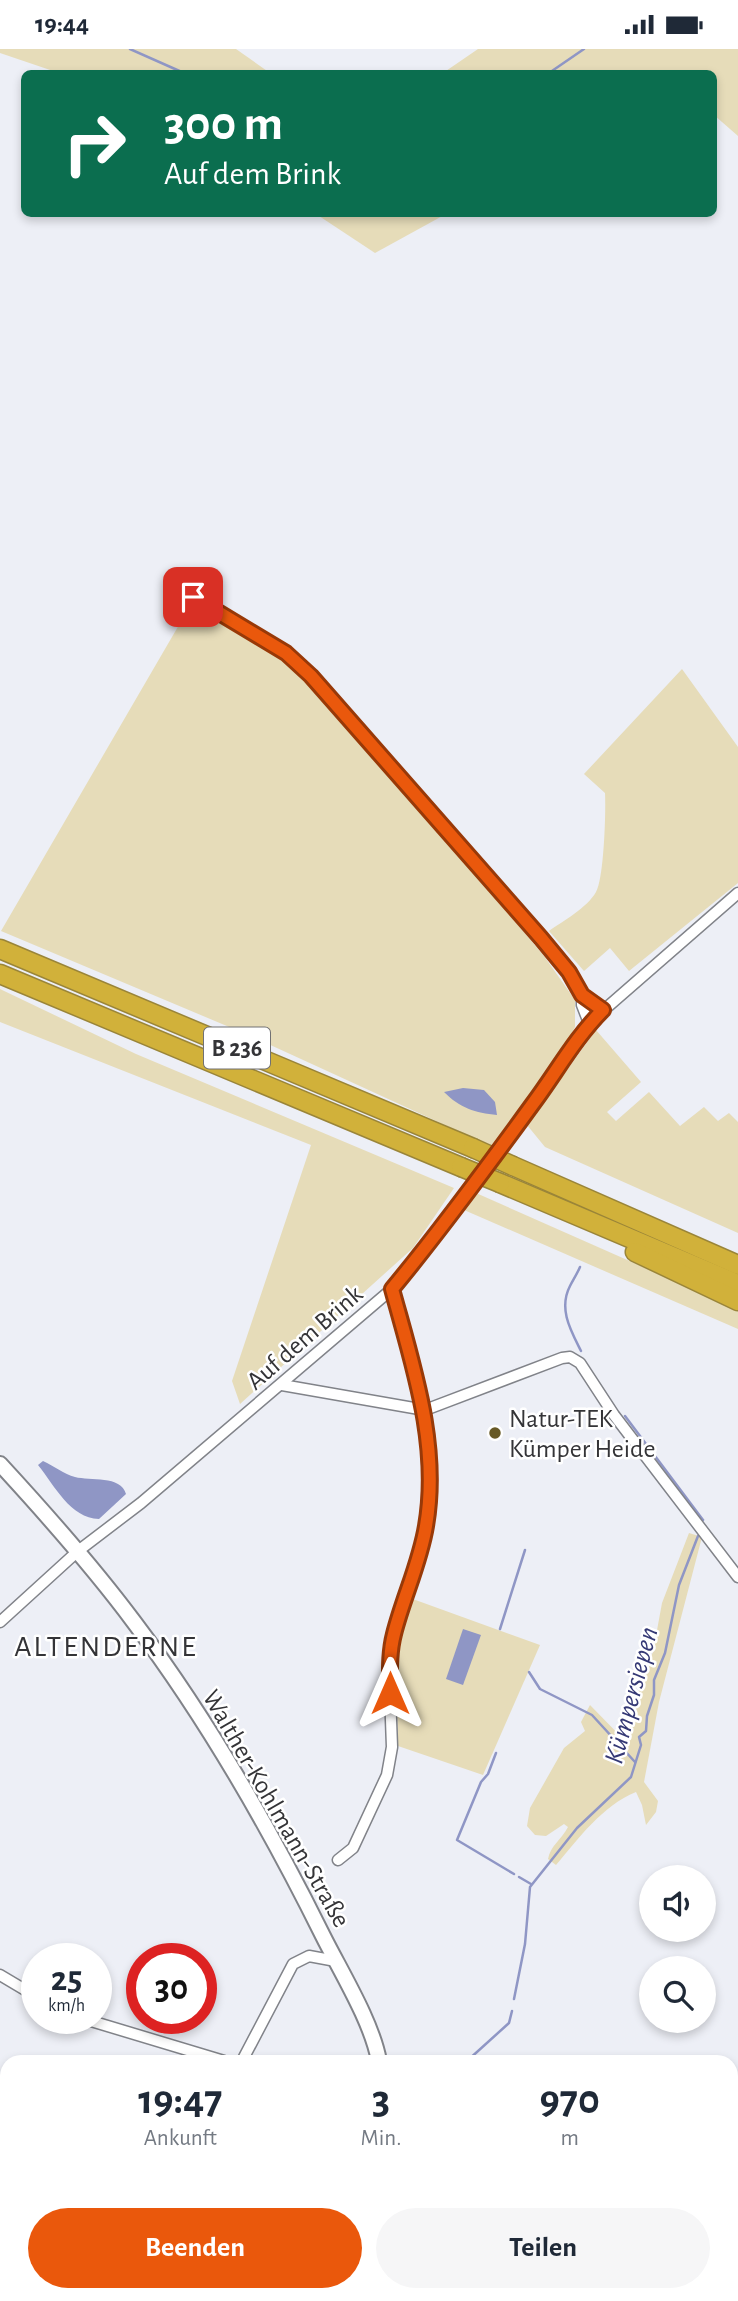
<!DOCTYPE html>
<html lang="de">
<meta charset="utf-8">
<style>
body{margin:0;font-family:"Alegreya Sans",sans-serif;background:#f6f6f7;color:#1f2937;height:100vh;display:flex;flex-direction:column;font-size:26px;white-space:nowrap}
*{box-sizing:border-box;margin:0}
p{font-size:23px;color:#747a83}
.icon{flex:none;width:38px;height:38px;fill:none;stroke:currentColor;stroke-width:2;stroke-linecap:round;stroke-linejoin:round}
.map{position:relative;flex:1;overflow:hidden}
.details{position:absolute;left:0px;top:2006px;width:738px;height:247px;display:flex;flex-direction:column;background:#fff;border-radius:21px 21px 0 0;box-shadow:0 4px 10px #0003}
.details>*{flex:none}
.guide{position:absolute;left:21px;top:21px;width:696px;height:147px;border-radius:10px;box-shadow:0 4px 10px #0003;background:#0b6e4f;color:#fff;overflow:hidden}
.tools{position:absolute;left:639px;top:1816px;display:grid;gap:14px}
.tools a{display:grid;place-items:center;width:77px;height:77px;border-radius:50%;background:#fff;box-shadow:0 4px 10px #0003;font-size:35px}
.speed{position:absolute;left:21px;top:1894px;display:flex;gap:14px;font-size:35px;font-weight:700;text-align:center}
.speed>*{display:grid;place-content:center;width:91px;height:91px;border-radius:50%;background:#fff;box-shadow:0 4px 10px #0003;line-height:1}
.speed small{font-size:18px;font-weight:400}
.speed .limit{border:10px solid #d22;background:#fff;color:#111}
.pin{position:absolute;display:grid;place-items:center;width:60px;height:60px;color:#fff;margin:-30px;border-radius:14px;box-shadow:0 4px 10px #0006}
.me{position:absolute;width:77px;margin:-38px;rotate:0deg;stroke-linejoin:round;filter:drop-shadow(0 0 5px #0008)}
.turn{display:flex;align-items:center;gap:24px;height:147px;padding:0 28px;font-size:32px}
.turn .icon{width:91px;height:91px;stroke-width:2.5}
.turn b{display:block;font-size:49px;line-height:60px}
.eta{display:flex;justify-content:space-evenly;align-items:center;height:119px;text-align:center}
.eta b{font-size:42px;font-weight:700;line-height:49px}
.cta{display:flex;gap:14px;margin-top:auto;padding:14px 28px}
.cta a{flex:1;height:80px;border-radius:42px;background:#ea580c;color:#fff;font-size:28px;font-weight:700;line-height:80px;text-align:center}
.cta a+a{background:#f6f6f7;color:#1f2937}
.status{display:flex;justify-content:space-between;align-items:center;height:49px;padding:0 35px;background:#fff;direction:ltr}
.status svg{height:19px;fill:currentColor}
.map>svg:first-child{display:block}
.green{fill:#e6dcb9}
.water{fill:#8f96c5}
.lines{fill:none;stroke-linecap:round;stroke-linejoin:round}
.stream{stroke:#8f96c5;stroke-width:2.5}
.street-casing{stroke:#818389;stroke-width:13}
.secondary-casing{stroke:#818389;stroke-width:18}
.highway-casing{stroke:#9a8539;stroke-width:21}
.street{stroke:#fff;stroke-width:10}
.secondary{stroke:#fff;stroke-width:14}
.highway{stroke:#d1b13a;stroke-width:18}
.highway-bridge-casing{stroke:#9a8539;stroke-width:21;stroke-linecap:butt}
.highway-bridge{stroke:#d1b13a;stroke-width:18}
.route-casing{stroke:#983908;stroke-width:18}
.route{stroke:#ea580c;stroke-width:12}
.poi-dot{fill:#675926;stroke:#fff;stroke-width:2.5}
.labels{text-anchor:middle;stroke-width:5;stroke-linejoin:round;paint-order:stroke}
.shield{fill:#fff;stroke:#717173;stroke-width:2}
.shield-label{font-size:24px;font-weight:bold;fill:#343437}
.street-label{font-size:26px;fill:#343437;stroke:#fff}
.poi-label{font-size:26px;fill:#343437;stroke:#fff;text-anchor:start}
.water-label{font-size:28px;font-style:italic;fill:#353975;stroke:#fff}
.quarter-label{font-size:30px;letter-spacing:2px;fill:#343437;stroke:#fff}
</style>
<div class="status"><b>19:44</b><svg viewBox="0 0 49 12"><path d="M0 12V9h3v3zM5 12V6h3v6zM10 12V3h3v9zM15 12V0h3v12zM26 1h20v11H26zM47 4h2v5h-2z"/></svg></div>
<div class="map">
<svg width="738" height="2252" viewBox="0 0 738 2252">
<rect width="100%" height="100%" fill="#edeff6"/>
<g class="green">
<path d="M 0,0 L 236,0 L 270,24 L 59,24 L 0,4 Z"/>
<path d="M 478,0 L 738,0 L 738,87 L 714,66 L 714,24 L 443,24 Z"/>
<path d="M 316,165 L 446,165 L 375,204 Z"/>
<path d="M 190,557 L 228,576 L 285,612 L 317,644 L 433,775 L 544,907 L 575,951 L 575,978 L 564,999 L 493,1098 L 253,988 L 1,882 Z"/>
<path d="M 682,620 L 738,698 L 738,834 L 629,922 L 610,899 L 584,922 L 549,882 C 563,872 587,859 596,843 C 604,829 606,762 605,744 L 584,725 Z"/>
<path d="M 0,940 L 136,1005 L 454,1139 L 413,1199 L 240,1355 L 232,1332 L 311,1096 L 0,973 Z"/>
<path d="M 596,981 L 641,1033 L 607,1063 L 616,1072 L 649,1043 L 680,1077 L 704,1058 L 718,1072 L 729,1064 L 738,1073 L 738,1184 L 545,1098 L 527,1076 Z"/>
<path d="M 476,1144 L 738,1260 L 738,1280 L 464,1161 Z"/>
<path d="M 689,1484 L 702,1488 L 659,1653 L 644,1733 L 658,1752 L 656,1763 L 646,1776 L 642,1756 L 636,1743 C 602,1757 579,1789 556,1816 L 548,1810 C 550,1797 562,1790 568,1778 L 564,1775 L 546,1787 L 535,1786 L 527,1777 L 530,1759 L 564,1699 L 585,1682 L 581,1673 L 590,1656 L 628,1695 L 641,1630 L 653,1603 L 662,1554 Z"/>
<path d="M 410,1549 L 540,1596 L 483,1726 L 398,1697 L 396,1625 L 398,1590 Z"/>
<path d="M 231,2245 L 379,2245 L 382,2252 L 260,2252 L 255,2247 L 251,2252 L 238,2252 Z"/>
</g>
<g class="water">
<path d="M 463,1039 L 484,1041 L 495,1053 L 497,1066 C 475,1064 460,1059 444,1043 Z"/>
<path d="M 43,1412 C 54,1417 64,1425 75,1428 C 90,1432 121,1426 126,1445 L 99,1470 C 70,1469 55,1437 38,1416 Z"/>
<path d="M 463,1580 L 481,1586 L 463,1636 L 446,1630 Z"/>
</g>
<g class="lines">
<g class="stream">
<path d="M 130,0 L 184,24"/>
<path d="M 549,24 L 584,0"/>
<path d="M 580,1218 C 577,1225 573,1231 570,1237 C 558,1260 571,1282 581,1302"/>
<path d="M 625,1367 L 703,1471"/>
<path d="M 500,1580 L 525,1501"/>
<path d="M 529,1623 L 540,1640 L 592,1666 L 635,1713"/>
<path d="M 496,1704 L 488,1725 L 481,1733 L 457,1791 L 514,1825"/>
<path d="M 519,1828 L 531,1835"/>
<path d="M 514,1950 L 525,1895 L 530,1838 L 577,1779 L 631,1728 L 641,1696 L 639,1688 L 646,1682 L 647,1667 L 654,1646 L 654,1631 L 665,1604 L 679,1536 L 698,1487"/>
<path d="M 467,2012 L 509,1974 L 512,1962"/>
</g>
<defs>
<g id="street">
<path d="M 193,548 L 286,604 L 311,627 L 541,889 L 569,923 L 582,945 L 603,961"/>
<path d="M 582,945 L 582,956 L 589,974"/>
<path d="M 282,1336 L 425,1361 L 562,1309 L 570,1308 L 580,1314 L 614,1366 L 738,1528"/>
<path d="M 0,1573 L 78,1502 L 141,1454 L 392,1240 L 423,1203 L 525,1066 L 589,974 L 738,844"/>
<path d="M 338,1811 L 353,1799 L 387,1726 L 392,1698 L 389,1617 L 392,1596 L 422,1496 L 429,1454 L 425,1361 L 392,1240"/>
<path d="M 0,1926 L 37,1948"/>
<path d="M 81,1969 L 224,2012"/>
<path d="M 242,2012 L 293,1915 L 309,1907 L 336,1912"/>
<path d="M 732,2170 L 738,2162"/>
<path d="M 662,2252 L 668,2245"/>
</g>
<g id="secondary">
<path d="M 0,1415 C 47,1466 93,1518 134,1573 C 208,1671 269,1778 323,1887 C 341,1923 372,1973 379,2012"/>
<path d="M 593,2245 L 603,2252"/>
</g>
<g id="highway">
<path d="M 0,900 L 473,1099"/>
<path d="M 0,925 L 461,1118"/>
<path d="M 513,1117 L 738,1216"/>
<path d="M 500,1134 L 738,1235"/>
<path d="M 635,1203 L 738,1252"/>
<path d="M 732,2237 L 738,2231"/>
<path d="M 714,2252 L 722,2245"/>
</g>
</defs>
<use href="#street" class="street-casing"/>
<use href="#secondary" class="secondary-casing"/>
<use href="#highway" class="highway-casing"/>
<use href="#street" class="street"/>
<use href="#secondary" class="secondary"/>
<use href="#highway" class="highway"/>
<defs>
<g id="highway-bridge">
<path d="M 473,1099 L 513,1117"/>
<path d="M 461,1118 L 500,1134"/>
</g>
</defs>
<use href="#highway-bridge" class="highway-bridge-casing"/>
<use href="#highway-bridge" class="highway-bridge"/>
</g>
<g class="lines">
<defs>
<path id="route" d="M 193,548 L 286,604 L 311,627 L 541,889 L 569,923 L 582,946 L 603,961 C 575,989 556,1024 532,1056 C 487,1118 441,1181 392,1240 C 413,1317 440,1396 426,1477 C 420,1514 403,1549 394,1585 C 389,1604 390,1624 390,1644"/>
</defs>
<use href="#route" class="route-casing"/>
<use href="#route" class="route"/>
</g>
<circle class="poi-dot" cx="495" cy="1384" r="7"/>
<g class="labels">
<rect class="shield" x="204" y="978.5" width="66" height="41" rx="5"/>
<g class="shield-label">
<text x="237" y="1007">B 236</text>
</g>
<g class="street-label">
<text transform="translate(304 1288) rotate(-41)" y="9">Auf dem Brink</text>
<text transform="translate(277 1759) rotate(60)" y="9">Walther-Kohlmann-Straße</text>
</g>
<g class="poi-label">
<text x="509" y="1378">Natur-TEK<tspan x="509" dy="30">Kümper Heide</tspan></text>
</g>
<g class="water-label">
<text transform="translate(630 1646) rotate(-75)" y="10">Kümpersiepen</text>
</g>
<g class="quarter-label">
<text x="106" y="1607">ALTENDERNE</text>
</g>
</g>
</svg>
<div class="tools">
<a><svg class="icon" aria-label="sound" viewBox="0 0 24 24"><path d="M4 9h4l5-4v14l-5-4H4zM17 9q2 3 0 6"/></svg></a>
<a><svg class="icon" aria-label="search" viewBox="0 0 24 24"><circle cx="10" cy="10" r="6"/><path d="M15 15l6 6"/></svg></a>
</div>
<div class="speed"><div>25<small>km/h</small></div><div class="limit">30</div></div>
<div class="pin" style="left:193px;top:548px;background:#d93025"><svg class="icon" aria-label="arrive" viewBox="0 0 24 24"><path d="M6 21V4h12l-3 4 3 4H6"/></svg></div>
<svg class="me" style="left:390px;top:1644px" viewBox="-20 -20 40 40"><path d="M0-17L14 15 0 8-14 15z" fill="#ea580c" stroke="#fff" stroke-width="4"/></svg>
<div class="guide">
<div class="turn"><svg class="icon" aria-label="right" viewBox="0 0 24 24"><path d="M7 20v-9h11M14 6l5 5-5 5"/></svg><div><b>300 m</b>Auf dem Brink</div></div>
</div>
<section class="details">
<div class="eta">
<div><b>19:47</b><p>Ankunft</p></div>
<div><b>3</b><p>Min.</p></div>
<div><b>970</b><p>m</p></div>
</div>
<div class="cta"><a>Beenden</a><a>Teilen</a></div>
</section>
</div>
